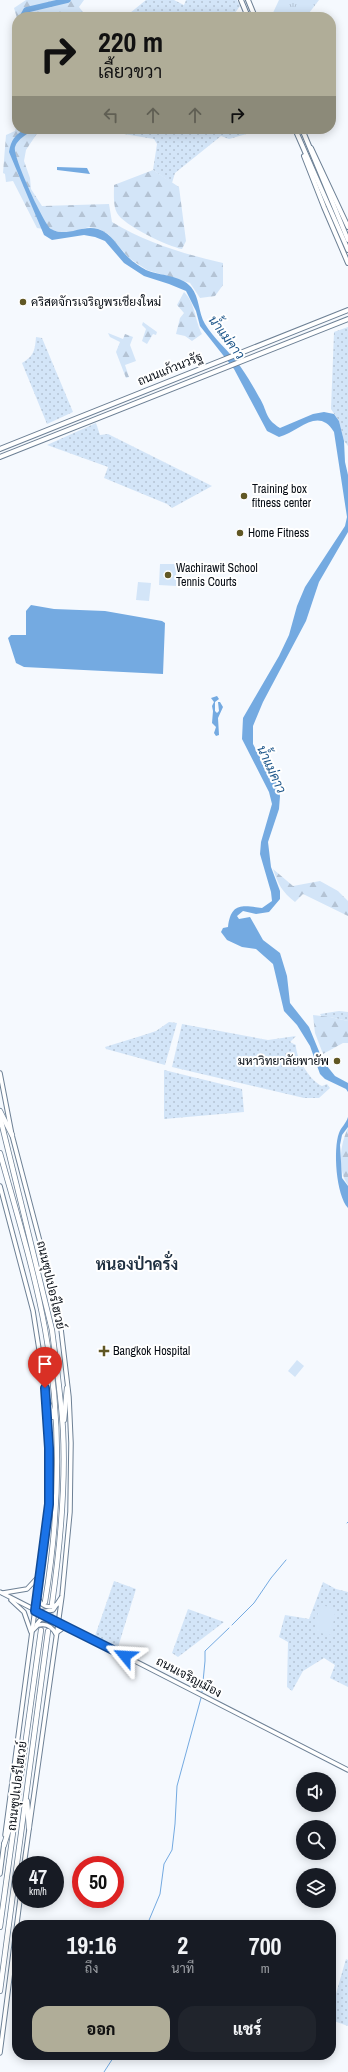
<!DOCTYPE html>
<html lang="th">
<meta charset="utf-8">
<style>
body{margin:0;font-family:"Archivo Narrow",Sarabun,sans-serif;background:#20242c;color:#f1f3f6;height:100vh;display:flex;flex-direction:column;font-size:15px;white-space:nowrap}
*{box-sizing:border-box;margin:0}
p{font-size:13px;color:#9ea1a6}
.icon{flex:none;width:22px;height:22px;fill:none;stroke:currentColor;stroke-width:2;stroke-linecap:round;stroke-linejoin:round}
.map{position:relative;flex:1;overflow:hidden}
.panel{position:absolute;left:12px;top:1920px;width:324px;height:140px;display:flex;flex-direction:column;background:#171b24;border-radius:16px;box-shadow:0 2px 10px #0003}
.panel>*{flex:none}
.guide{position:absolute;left:12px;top:12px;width:324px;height:122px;border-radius:16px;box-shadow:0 2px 10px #0003;background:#b0ad98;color:#111;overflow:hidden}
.fabs{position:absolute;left:296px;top:1772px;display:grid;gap:8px}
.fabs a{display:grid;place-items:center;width:40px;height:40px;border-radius:50%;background:#171b24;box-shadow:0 2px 10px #0003;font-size:20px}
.speed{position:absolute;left:12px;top:1856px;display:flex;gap:8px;font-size:20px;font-weight:700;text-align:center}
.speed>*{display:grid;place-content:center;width:52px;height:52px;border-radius:50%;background:#171b24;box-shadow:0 2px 10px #0003;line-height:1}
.speed small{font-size:10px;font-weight:400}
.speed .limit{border:6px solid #d22;background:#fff;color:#111}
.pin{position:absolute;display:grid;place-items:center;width:34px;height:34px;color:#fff;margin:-41px -17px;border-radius:50% 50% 50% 0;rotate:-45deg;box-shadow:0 0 4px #0007}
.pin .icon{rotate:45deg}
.me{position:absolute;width:44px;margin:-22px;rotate:297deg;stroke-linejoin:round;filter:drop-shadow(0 0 3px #0008)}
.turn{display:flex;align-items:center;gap:14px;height:84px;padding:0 20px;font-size:18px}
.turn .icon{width:52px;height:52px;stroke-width:2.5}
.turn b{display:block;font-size:28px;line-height:34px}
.lanes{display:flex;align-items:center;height:38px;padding:0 20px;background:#0003;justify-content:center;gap:20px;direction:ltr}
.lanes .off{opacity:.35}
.eta{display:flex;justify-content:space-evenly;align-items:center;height:68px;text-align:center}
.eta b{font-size:24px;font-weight:800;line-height:28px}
.action{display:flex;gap:8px;margin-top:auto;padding:8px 20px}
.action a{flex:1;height:46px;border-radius:16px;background:#b0ad98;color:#111;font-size:16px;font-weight:800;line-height:46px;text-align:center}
.action a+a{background:#20242c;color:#f1f3f6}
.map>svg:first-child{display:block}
.grass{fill:url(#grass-dots)}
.forest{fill:url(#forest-firs)}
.park{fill:url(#park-tufts)}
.pitch{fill:#d3e5f8}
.water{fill:#74aae1}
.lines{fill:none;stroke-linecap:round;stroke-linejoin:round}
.stream{stroke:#74aae1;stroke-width:1}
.river{stroke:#74aae1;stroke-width:5.5}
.trunk-tunnel{stroke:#d1d5db;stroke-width:4.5;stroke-dasharray:4.5 2;stroke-linecap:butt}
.secondary-casing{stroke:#6d8095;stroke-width:5.5}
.primary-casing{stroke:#6d8095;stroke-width:6}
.trunk-casing{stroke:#6d8095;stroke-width:6}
.secondary{stroke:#fff;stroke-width:3.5}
.primary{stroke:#fff;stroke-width:4}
.trunk{stroke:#fff;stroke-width:4.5}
.route-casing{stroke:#114b97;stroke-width:10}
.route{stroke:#1a73e8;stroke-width:7}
.poi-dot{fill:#605724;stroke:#fff;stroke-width:1.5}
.labels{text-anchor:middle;stroke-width:4;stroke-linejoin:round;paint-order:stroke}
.poi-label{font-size:12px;fill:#060c14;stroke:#fff;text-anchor:start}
.street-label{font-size:12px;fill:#060c14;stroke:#fff}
.water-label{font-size:13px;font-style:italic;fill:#1d568a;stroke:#fff}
.district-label{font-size:16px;font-weight:bold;fill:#1e2f40;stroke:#fff}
</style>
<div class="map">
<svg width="348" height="2072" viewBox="0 0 348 2072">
<defs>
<pattern id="grass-dots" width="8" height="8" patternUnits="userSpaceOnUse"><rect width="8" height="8" fill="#d3e5f8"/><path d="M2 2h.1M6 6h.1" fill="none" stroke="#b4c3d4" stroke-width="1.8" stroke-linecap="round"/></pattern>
<pattern id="forest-firs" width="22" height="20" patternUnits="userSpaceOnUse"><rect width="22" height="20" fill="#d3e5f8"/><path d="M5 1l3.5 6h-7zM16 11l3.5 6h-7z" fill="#b4c3d4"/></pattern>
<pattern id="park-tufts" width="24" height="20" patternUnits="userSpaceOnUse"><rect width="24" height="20" fill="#d3e5f8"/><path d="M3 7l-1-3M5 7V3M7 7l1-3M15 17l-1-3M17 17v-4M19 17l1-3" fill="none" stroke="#b4c3d4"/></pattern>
</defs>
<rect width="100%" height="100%" fill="#f5f9fe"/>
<g class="grass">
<path d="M 146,0 L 174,0 L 184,5 L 186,0 L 237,0 L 240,6 L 232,17 L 125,17 Z"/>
<path d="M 106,129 L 264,129 L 229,139 L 221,136 L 175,173 L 172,183 L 153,170 L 157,144 L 154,139 L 106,131 Z"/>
<path d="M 348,327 L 348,446 L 344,441 L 339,421 L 331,409 L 334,332 Z"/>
<path d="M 36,337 L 42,338 L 73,412 L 47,424 L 22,363 C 34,356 35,350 36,337 Z"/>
<path d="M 96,423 L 100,435 L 108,434 L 212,486 L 172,508 L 167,504 L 104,478 L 108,467 L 47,445 Z"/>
<path d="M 339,1011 L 348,1012 L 348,1021 L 330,1017 L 322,1017 L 320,1014 Z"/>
<path d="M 169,1022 L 177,1023 L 165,1065 L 106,1049 L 105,1047 L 144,1035 L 156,1031 Z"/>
<path d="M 182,1024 L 268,1040 L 296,1036 L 290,1042 L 296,1045 C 295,1057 311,1082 322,1086 L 327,1084 L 330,1088 L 319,1098 L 304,1098 L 172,1067 Z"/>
<path d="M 164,1070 L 242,1089 L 244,1112 L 164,1119 Z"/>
<path d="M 114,1581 L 136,1589 L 118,1647 L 95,1636 Z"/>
<path d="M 323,1582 L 336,1589 L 348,1592 L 348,1687 L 330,1678 L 335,1665 L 324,1658 L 303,1671 L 292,1691 L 287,1687 L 288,1642 L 279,1637 L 285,1615 L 309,1619 Z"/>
<path d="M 188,1609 L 224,1622 L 178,1657 L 172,1653 Z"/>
<path d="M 346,1959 L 348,1960 L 348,2026 L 331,2020 L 331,2011 Z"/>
</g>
<g class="forest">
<path d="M 26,0 L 84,0 L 79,7 L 87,17 L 17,18 L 14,8 Z"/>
<path d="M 17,123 L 17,129 L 40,129 L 26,150 L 24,161 L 30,178 L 31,189 L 42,206 L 109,204 L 112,222 C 147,243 184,254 223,263 L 223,285 L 215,296 L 200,298 L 190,283 L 147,270 L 129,258 L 108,234 L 99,229 L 89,227 L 68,233 L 37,228 L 13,181 L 6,182 L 5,174 L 3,173 L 6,135 L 15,131 Z"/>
<path d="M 153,170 L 179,187 L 186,241 L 182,249 C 169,247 123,225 117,213 C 113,206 114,193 114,185 Z"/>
<path d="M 184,292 C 195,302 195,321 202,334 L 192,341 L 185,336 L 176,334 L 180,318 L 184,313 L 177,305 Z"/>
<path d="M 143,322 L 157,332 L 156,335 L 153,334 L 147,344 L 142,341 L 146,329 L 142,325 Z"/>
<path d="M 108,333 L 123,339 L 125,334 L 133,337 L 130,345 L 136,361 L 125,365 L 129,377 L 126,378 L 116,352 L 120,342 L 110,337 Z"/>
<path d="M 273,869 L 293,886 L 320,881 L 338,891 L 348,901 L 348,916 L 303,894 L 295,902 C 282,892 278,884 273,869 Z"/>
<path d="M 313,1015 L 330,1017 L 348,1021 L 348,1043 L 343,1043 L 323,1054 L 315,1033 Z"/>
<path d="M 348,1128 L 348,1185 C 337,1170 340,1144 348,1128 Z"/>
</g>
<path class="park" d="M 279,0 L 319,0 L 306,17 L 271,17 Z"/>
<g class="pitch">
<path d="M 160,564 L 176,564 L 176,586 L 159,585 Z"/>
<path d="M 138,582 L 151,583 L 149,601 L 136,600 Z"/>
<path d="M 297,1360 L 304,1366 L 295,1377 L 288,1371 Z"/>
<path d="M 319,1605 L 336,1608 L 331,1635 L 315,1632 Z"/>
</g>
<g class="water">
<path d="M 25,129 L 35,129 C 29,133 17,139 15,147 C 12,155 44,224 51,229 C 67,238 82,224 98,229 C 113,234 118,248 129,258 C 133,262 141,267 146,270 C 160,276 181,275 191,287 C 200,298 198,312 205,324 C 214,339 229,351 240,366 C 247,376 253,386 259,397 C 268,411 264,418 280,428 L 313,414 L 324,412 L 334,414 L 339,421 L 344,441 L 345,462 L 348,475 L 348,532 L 319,582 L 306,621 L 263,702 L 253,726 L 253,744 L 264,765 L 276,781 L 280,796 L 279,809 L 268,842 L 271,867 L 280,891 L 280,899 L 269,912 L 256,914 L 243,911 L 237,916 L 239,919 L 250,917 L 263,940 L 280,953 L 287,976 L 290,1003 L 309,1027 L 323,1061 L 335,1076 L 348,1083 L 348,1092 L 346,1089 L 325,1079 L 320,1074 L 310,1046 L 297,1025 L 284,1011 L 273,964 L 256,949 L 242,947 L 227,940 L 221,932 L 223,928 L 228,927 C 231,903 241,905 262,908 L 272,901 L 271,892 L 260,854 L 261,842 L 272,804 L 269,792 L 242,739 L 243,718 L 279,656 L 289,635 L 297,606 L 305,587 L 345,526 L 347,517 L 334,432 C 318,406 299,432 279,437 L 267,431 L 234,369 L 200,326 L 196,311 L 186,291 L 169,284 L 144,276 L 124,263 L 105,241 L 95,237 L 84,235 L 52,240 L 44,235 L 9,152 C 11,140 15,135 25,129 Z"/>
<path d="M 57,167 L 87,168 L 90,174 L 57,170 Z"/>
<path d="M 31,605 L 54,609 L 105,611 L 162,621 L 165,623 L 163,674 L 24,667 L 16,663 L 8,638 L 11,635 L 26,635 L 26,611 Z"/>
<path d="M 217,696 L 219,699 L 215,702 L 215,711 L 217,713 L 219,711 L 218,702 L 220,702 L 223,707 L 218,718 L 219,735 L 216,736 L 214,733 L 216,727 L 212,723 L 213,711 L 212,706 L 214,702 L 211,698 Z"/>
<path d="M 348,1117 L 348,1127 L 342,1135 L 340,1145 L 342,1178 L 348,1186 L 348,1208 C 336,1195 333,1149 339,1133 C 341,1127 346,1124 348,1117 Z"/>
</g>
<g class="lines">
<g class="stream">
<path d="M 347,1523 L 348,1522"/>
<path d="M 232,1625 L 254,1603 L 271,1578 L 286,1560"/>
<path d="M 202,1692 L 205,1661 L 205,1651 L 229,1628"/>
<path d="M 147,1925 L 160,1894 L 164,1864 L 172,1850 L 175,1824 L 177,1786 L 201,1698"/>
<path d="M 104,2072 L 115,2055"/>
</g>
<path class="river" d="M 22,17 L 26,10 L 68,0"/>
<g class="trunk-tunnel">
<path d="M 41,1628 L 45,1602"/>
<path d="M 49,1630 L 52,1608"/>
</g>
<defs>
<g id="secondary">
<path d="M 0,1073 L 12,1135 L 55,1299 L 61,1329 L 69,1397 L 71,1443 L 70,1512 L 62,1596 L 24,1865"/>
<path d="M 0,1186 L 33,1311 L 46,1394"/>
<path d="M 0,1592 L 348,1770"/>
<path d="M 3,1593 L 27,1589 L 40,1575"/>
<path d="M 38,1597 C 41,1607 49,1609 58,1604"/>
<path d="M 11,1600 L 24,1612 L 31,1632"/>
<path d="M 40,1612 L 53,1610 L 61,1598"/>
<path d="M 36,1625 L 41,1619 L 49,1619"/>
<path d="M 33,1630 L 38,1625 C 46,1623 52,1626 56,1634"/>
<path d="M 56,1633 L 66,1626"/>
<path d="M 5,1835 L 49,1504 L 50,1459 L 46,1400"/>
<path d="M 0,1874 L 4,1843"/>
<path d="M 0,2053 L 21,1892"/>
</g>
<g id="primary">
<path d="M 241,0 L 248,17"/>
<path d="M 248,0 L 255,17"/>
<path d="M 295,129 L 348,250"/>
<path d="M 302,129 L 348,240"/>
<path d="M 311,148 L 348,227"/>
<path d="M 304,156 L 324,207 L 348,263"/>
<path d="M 0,449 L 348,310"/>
<path d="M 0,457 L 348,319"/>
</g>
<g id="trunk">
<path d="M 0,1111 L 12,1135"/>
<path d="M 0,1117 L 52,1330 C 56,1363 61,1396 63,1430 C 66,1488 60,1547 52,1604"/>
<path d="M 0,1153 C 16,1211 34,1269 45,1329 C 62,1419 60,1512 45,1602"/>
<path d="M 45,1392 L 53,1417"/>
<path d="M 64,1420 L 67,1388"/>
<path d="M 27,1801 L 29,1828"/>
<path d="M 4,1845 L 13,1816"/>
<path d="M 0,1927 L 41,1630"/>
<path d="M 0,1991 L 48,1631"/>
</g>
</defs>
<use href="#secondary" class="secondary-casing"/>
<use href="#primary" class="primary-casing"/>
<use href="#trunk" class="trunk-casing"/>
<use href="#secondary" class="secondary"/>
<use href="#primary" class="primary"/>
<use href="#trunk" class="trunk"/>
</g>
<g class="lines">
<defs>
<path id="route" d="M 45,1388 L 49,1448 L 49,1504 L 35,1611 L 125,1656"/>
</defs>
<use href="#route" class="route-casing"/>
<use href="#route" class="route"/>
</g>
<g class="poi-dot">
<circle cx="23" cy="302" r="4"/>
<circle cx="244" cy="496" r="4"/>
<circle cx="240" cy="533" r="4"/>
<circle cx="168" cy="575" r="4"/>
<circle cx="337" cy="1061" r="4"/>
<path d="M102 1345h4v4h4v4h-4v4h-4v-4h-4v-4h4z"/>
</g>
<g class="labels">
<g class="poi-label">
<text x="31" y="306">คริสตจักรเจริญพรเชียงใหม่</text>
<text x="252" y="493">Training box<tspan x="252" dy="14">fitness center</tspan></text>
<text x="248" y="537">Home Fitness</text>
<text x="176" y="572">Wachirawit School<tspan x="176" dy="14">Tennis Courts</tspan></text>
<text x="329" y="1065" text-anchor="end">มหาวิทยาลัยพายัพ</text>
<text x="113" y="1355">Bangkok Hospital</text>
</g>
<g class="street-label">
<text transform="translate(170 369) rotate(-22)" y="4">ถนนแก้วนวรัฐ</text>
<text transform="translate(51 1285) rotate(77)" y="4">ถนนซุปเปอร์ไฮเวย์</text>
<text transform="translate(189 1677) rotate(28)" y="4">ถนนเจริญเมือง</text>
<text transform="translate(17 1786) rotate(-83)" y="4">ถนนซุปเปอร์ไฮเวย์</text>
</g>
<g class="water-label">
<text transform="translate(227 337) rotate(53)" y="5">น้ำแม่คาว</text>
<text transform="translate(272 769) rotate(65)" y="5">น้ำแม่คาว</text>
</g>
<g class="district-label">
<text x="137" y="1270">หนองป่าครั่ง</text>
</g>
</g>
</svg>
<div class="fabs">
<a><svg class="icon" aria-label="sound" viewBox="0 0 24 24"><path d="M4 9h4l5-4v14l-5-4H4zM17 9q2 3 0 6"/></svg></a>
<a><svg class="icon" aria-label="search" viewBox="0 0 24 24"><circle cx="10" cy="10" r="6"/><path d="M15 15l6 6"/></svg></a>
<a><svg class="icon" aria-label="layers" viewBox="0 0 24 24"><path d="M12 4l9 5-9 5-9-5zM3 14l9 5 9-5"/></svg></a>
</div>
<div class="speed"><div>47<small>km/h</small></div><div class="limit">50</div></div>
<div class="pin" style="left:45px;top:1388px;background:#d93025"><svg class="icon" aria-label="arrive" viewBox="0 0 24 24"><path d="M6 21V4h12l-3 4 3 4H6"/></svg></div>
<svg class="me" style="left:125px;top:1656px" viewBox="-20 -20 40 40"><path d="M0-17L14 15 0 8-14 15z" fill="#1a73e8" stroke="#fff" stroke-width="4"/></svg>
<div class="guide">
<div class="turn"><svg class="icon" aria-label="right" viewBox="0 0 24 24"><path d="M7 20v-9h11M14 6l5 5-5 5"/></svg><div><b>220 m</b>เลี้ยวขวา</div></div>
<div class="lanes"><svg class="icon off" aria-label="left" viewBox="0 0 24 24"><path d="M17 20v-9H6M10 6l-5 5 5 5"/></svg><svg class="icon off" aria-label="ahead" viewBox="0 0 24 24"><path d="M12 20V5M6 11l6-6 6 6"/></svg><svg class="icon off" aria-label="ahead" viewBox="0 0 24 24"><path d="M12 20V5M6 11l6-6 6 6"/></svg><svg class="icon" aria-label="right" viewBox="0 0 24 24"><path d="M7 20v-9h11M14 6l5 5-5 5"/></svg></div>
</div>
<section class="panel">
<div class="eta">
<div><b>19:16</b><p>ถึง</p></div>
<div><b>2</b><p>นาที</p></div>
<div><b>700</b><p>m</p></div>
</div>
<div class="action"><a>ออก</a><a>แชร์</a></div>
</section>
</div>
